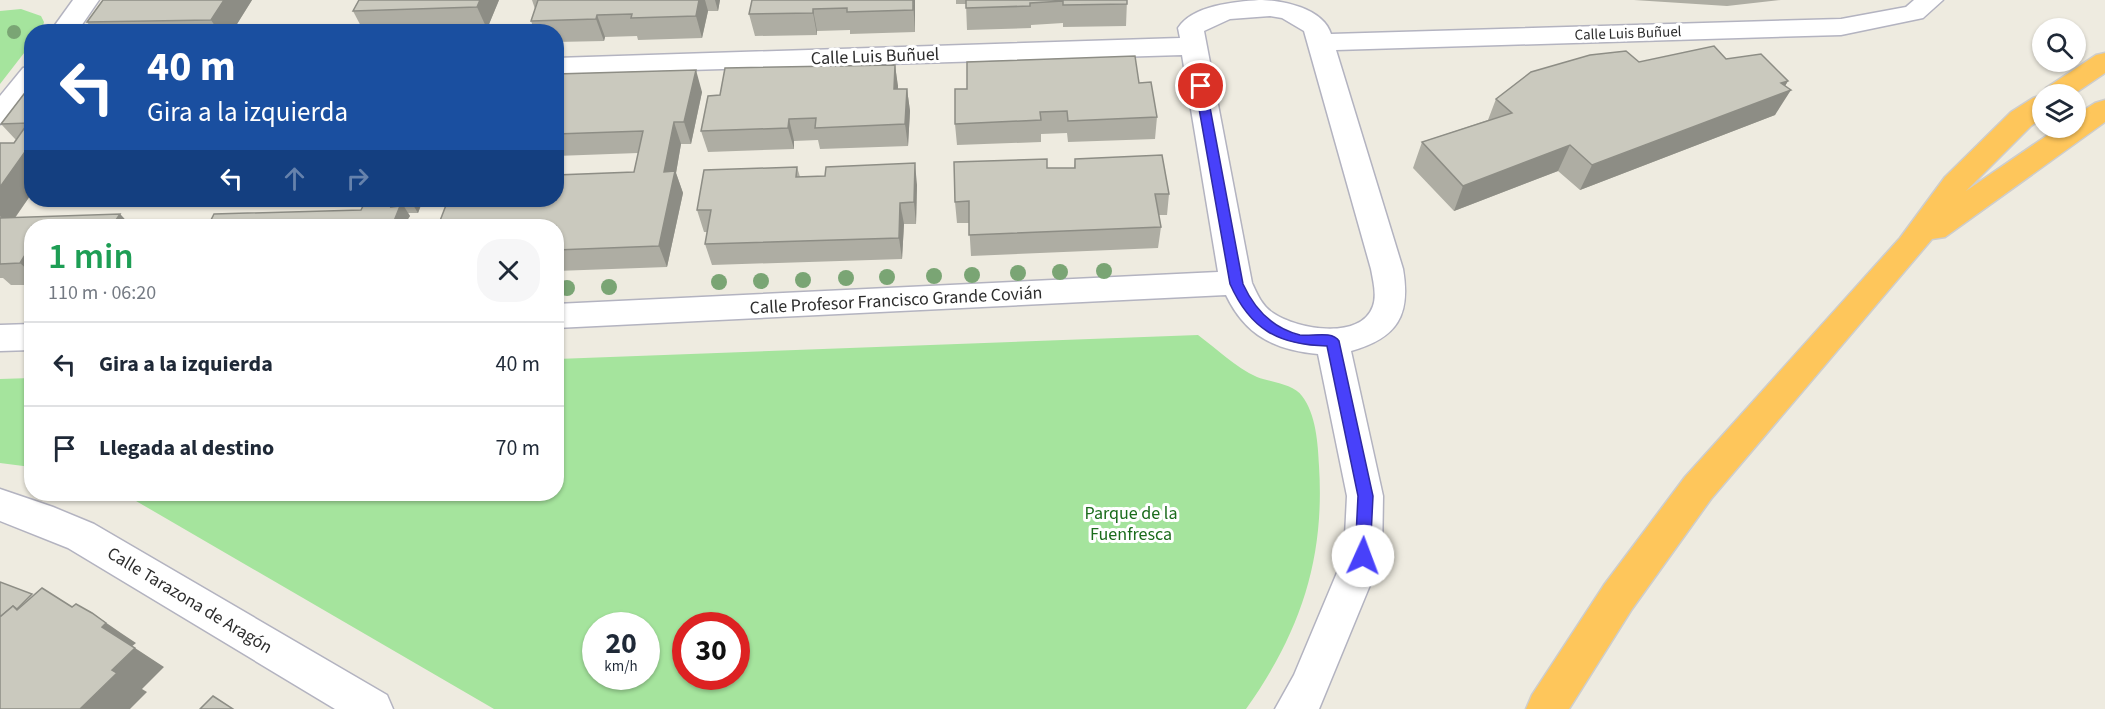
<!DOCTYPE html>
<html lang="es">
<meta charset="utf-8">
<style>
body{margin:0;font-family:"Source Sans 3",sans-serif;background:#f6f6f7;color:#1f2937;height:100vh;display:flex;flex-direction:column;font-size:22px;white-space:nowrap}
*{box-sizing:border-box;margin:0}
p{font-size:20px;color:#747a83}
.icon{flex:none;width:33px;height:33px;fill:none;stroke:currentColor;stroke-width:2;stroke-linecap:round;stroke-linejoin:round}
.map{position:relative;flex:1;overflow:hidden}
.sheet{position:absolute;left:24px;top:219px;width:540px;height:282px;display:flex;flex-direction:column;background:#fff;border-radius:24px;box-shadow:0 2px 4px #0004}
.sheet>*{flex:none}
.guide{position:absolute;left:24px;top:24px;width:540px;height:183px;border-radius:24px;box-shadow:0 2px 4px #0004;background:#1a4fa0;color:#fff;overflow:hidden}
.tools{position:absolute;left:2032px;top:18px;display:grid;gap:12px}
.tools a{display:grid;place-items:center;width:54px;height:54px;border-radius:50%;background:#fff;box-shadow:0 2px 4px #0004;font-size:30px}
.speed{position:absolute;left:582px;top:612px;display:flex;gap:12px;font-size:30px;font-weight:700;text-align:center}
.speed>*{display:grid;place-content:center;width:78px;height:78px;border-radius:50%;background:#fff;box-shadow:0 2px 4px #0004;line-height:1}
.speed small{font-size:15px;font-weight:400}
.speed .limit{border:9px solid #d22;background:#fff;color:#111}
.pin{position:absolute;display:grid;place-items:center;width:51px;height:51px;color:#fff;margin:-26px;border:3px solid #fff;border-radius:50%;box-shadow:0 2px 6px #0007}
.me{position:absolute;width:66px;margin:-33px;rotate:2deg;stroke-linejoin:round;filter:drop-shadow(0 0 4px #0008)}
.turn{display:flex;align-items:center;gap:21px;height:126px;padding:0 24px;font-size:27px}
.turn .icon{width:78px;height:78px;stroke-width:2.5}
.turn b{display:block;font-size:42px;line-height:51px}
.lanes{display:flex;align-items:center;height:57px;padding:0 24px;background:#0003;justify-content:center;gap:30px;direction:ltr}
.lanes .off{opacity:.35}
.round{display:grid;place-items:center;flex:none;width:63px;height:63px;border-radius:24px;background:#f6f6f7}
.summary{display:flex;align-items:center;justify-content:space-between;height:102px;padding:0 24px}
h1{font-size:36px;font-weight:600;line-height:45px;color:#1e9e55}
ul{padding:0;list-style:none}
li{display:flex;align-items:center;gap:18px;height:84px;padding:0 24px;border-top:2px solid #e0e1e3}
li div{flex:1}
li b{display:block;font-size:22px}
li em{font-style:normal}
.map>svg:first-child{display:block}
.green{fill:#a5e49d;fill-rule:evenodd}
.lines{fill:none;stroke-linecap:round;stroke-linejoin:round}
.street-casing{stroke:#b3b3c0;stroke-width:3}
.highway-casing{stroke:#cdcdcd;stroke-width:3}
.street{fill:#fff;fill-rule:evenodd}
.highway{fill:#fec65b;fill-rule:evenodd}
.tree{fill:#7aa574}
.wall{fill:#aeada3}
.shaded-wall{fill:#8d8d85}
.building{fill:#cac9be;stroke:#8d8d85;stroke-width:1.5}
.route{fill:#4841fa;stroke:#2f2aa2;stroke-width:1.5}
.labels{text-anchor:middle;stroke-width:6;stroke-linejoin:round;paint-order:stroke}
.far-street-label{font-size:15px;fill:#2d2d2d;stroke:#fff}
.street-label{font-size:18px;fill:#2d2d2d;stroke:#fff}
.park-label{font-size:18px;fill:#1b6c1c;stroke:#fff}
</style>
<div class="map">
<svg width="2105" height="709" viewBox="0 0 2105 709">
<rect width="100%" height="100%" fill="#eeebe0"/>
<g class="green">
<path d="M 21,9 L 41,16 L 44,22 L 42,29 L 32,32 L 31,44 L 0,84 L 0,11 Z"/>
<path d="M 1198,335 C 1217,349 1235,367 1257,377 C 1270,382 1294,384 1302,396 C 1316,414 1318,444 1319,466 C 1325,560 1300,633 1246,709 L 494,709 L 124,494 L 556,494 L 557,359 ZM 596,626 L 646,626 L 646,676 L 596,676 ZM 686,626 L 736,626 L 736,676 L 686,676 Z"/>
<path d="M 31,378 L 31,467 L 0,463 L 0,379 Z"/>
</g>
<g class="lines">
<defs>
<g id="street">
<path d="M 73,0 L 99,0 L 77,32 L 50,32 Z"/>
<path d="M 1259,0 C 1282,0 1323,8 1331,34 L 1841,19 L 1906,7 L 1914,0 L 1943,0 L 1923,18 L 1841,35 L 1336,50 L 1403,269 C 1411,316 1397,338 1351,351 L 1383,496 L 1382,556 L 1319,709 L 1275,709 L 1294,675 L 1344,556 L 1347,496 L 1318,354 C 1274,350 1245,335 1226,295 L 556,328 L 556,304 L 1218,272 L 1182,55 L 556,74 L 556,58 L 1180,38 L 1178,28 C 1193,5 1234,2 1259,0 ZM 1270,16 L 1282,18 L 1304,31 L 1371,269 C 1373,280 1377,295 1373,306 C 1361,341 1296,329 1273,313 C 1262,306 1257,294 1252,283 L 1204,31 L 1230,19 Z"/>
<path d="M 32,66 L 32,93 L 10,121 L 0,124 L 0,96 L 23,68 Z"/>
<path d="M 32,324 L 32,350 L 0,351 L 0,325 Z"/>
<path d="M 0,489 L 53,507 L 94,524 L 387,695 L 393,709 L 335,709 L 68,548 L 0,521 Z"/>
</g>
<path id="highway" d="M 2105,53 L 2105,73 L 2074,94 L 2043,94 L 2043,117 L 2031,126 L 1966,191 L 2058,128 L 2076,128 L 2076,115 L 2095,103 L 2105,100 L 2105,122 L 1945,237 L 1932,239 L 1711,499 L 1632,609 L 1569,709 L 1526,709 L 1532,695 L 1604,585 L 1685,477 L 1900,238 L 1945,177 L 2011,112 L 2033,98 L 2043,95 L 2042,94 L 2046,88 L 2096,55 Z"/>
</defs>
<use href="#street" class="street-casing"/>
<use href="#highway" class="highway-casing"/>
<use href="#street" class="street"/>
<use href="#highway" class="highway"/>
</g>
<g class="tree">
<circle cx="14" cy="32" r="7"/>
<circle cx="1104" cy="271" r="8"/>
<circle cx="1060" cy="272" r="8"/>
<circle cx="1018" cy="273" r="8"/>
<circle cx="972" cy="275" r="8"/>
<circle cx="934" cy="276" r="8"/>
<circle cx="887" cy="277" r="8"/>
<circle cx="846" cy="278" r="8"/>
<circle cx="803" cy="280" r="8"/>
<circle cx="761" cy="281" r="8"/>
<circle cx="719" cy="282" r="8"/>
<circle cx="609" cy="287" r="8"/>
<circle cx="567" cy="288" r="8"/>
</g>
<g class="wall">
<path d="M 103,0 L 252,0 L 232,32 L 94,32 L 87,22 Z"/>
<path d="M 499,0 L 487,29 L 410,32 L 364,32 L 353,11 Z"/>
<path d="M 532,0 L 720,0 L 718,11 L 708,11 L 702,38 L 638,40 L 637,36 L 605,37 L 604,41 L 556,42 L 556,32 L 535,32 L 531,21 L 535,9 Z"/>
<path d="M 752,0 L 915,5 L 915,32 L 850,34 L 850,30 L 817,31 L 817,35 L 755,36 L 749,14 Z"/>
<path d="M 956,0 L 1127,0 L 1126,26 L 1063,27 L 1063,23 L 1031,25 L 1031,28 L 967,30 L 966,4 L 956,4 Z"/>
<path d="M 1634,0 L 1781,0 L 1727,6 Z"/>
<path d="M 1726,59 L 1788,81 L 1785,86 L 1775,115 L 1580,190 L 1558,171 L 1454,211 L 1413,168 L 1422,142 L 1488,120 L 1496,99 L 1639,62 Z"/>
<path d="M 895,65 L 898,89 L 907,89 L 910,111 L 908,146 L 820,149 L 818,140 L 794,141 L 794,149 L 708,152 L 701,131 L 720,95 Z"/>
<path d="M 556,74 L 702,92 L 691,144 L 681,144 L 676,173 L 683,193 L 667,267 L 556,271 L 556,226 L 634,172 L 638,153 L 556,156 Z"/>
<path d="M 1139,83 L 1157,117 L 1155,139 L 1068,142 L 1067,133 L 1041,134 L 1041,142 L 957,145 L 955,124 Z"/>
<path d="M 27,90 L 32,193 L 15,218 L 120,214 L 131,226 L 32,226 L 32,285 L 11,285 L 3,278 L 0,278 L 0,143 L 14,143 L 16,140 L 1,124 Z"/>
<path d="M 1075,159 L 1169,194 L 1167,215 L 1159,215 L 1161,227 L 1158,248 L 971,256 L 969,223 L 957,223 L 955,202 L 1047,168 L 1074,168 Z"/>
<path d="M 797,167 L 800,177 L 917,185 L 916,224 L 904,224 L 902,259 L 712,265 L 705,244 L 707,232 L 704,232 L 697,210 Z"/>
<path d="M 366,200 L 423,200 L 418,213 L 408,213 L 410,216 L 408,219 L 413,226 L 208,226 L 361,210 Z"/>
</g>
<g class="shaded-wall">
<path d="M 224,0 L 252,0 L 232,32 L 219,32 L 211,20 Z"/>
<path d="M 480,0 L 499,0 L 487,29 L 477,7 Z"/>
<path d="M 699,0 L 705,0 L 708,11 L 702,38 L 696,16 Z"/>
<path d="M 715,0 L 720,0 L 718,11 Z"/>
<path d="M 913,0 L 915,0 L 915,32 Z"/>
<path d="M 813,9 L 817,31 L 817,35 L 813,13 Z"/>
<path d="M 597,15 L 605,37 L 604,41 L 596,19 Z"/>
<path d="M 895,65 L 898,86 L 897,111 L 894,89 Z"/>
<path d="M 696,70 L 702,92 L 691,144 L 684,122 Z"/>
<path d="M 1788,81 L 1780,94 L 1791,90 L 1775,115 L 1580,190 L 1592,165 L 1781,83 Z"/>
<path d="M 907,89 L 910,111 L 908,146 L 905,124 Z"/>
<path d="M 789,119 L 794,141 L 794,149 L 788,128 Z"/>
<path d="M 674,122 L 681,144 L 676,173 L 683,193 L 667,267 L 659,246 L 664,172 Z"/>
<path d="M 32,142 L 32,193 L 9,226 L 0,216 L 0,187 Z"/>
<path d="M 1570,145 L 1558,171 L 1454,211 L 1463,186 Z"/>
<path d="M 915,163 L 917,185 L 916,224 L 914,202 Z"/>
<path d="M 394,200 L 400,200 L 410,216 L 408,219 L 413,226 L 392,226 L 391,207 Z"/>
<path d="M 410,200 L 423,200 L 418,213 Z"/>
<path d="M 900,203 L 904,224 L 902,259 L 899,238 Z"/>
<path d="M 120,214 L 131,226 L 112,226 Z"/>
<path d="M 25,255 L 32,262 L 30,264 L 32,266 L 32,274 L 20,263 Z"/>
<path d="M 92,613 L 121,633 L 136,643 L 131,647 L 102,627 Z"/>
<path d="M 135,648 L 164,667 L 142,689 L 147,692 L 130,709 L 80,709 L 112,670 Z"/>
</g>
<g class="building">
<path d="M 103,0 L 224,0 L 211,20 L 87,22 Z"/>
<path d="M 359,0 L 480,0 L 477,7 L 353,11 Z"/>
<path d="M 538,0 L 699,0 L 696,16 L 631,18 L 632,14 L 597,15 L 596,19 L 531,21 Z"/>
<path d="M 752,0 L 913,0 L 913,10 L 847,12 L 847,8 L 813,9 L 813,13 L 749,14 Z"/>
<path d="M 966,0 L 1127,0 L 1127,4 L 1063,5 L 1063,1 L 1030,3 L 1030,6 L 966,8 Z"/>
<path d="M 1714,46 L 1726,59 L 1761,54 L 1788,81 L 1781,83 L 1791,90 L 1592,165 L 1570,145 L 1463,186 L 1422,142 L 1512,113 L 1496,99 L 1531,72 L 1590,55 L 1626,51 L 1639,62 Z"/>
<path d="M 1135,56 L 1139,83 L 1151,82 L 1157,117 L 1068,121 L 1067,111 L 1040,112 L 1041,120 L 955,124 L 955,89 L 967,89 L 967,62 Z"/>
<path d="M 895,65 L 894,89 L 907,89 L 905,124 L 815,128 L 816,118 L 789,119 L 788,128 L 701,131 L 708,96 L 720,95 L 725,68 Z"/>
<path d="M 696,70 L 684,122 L 674,122 L 664,172 L 675,171 L 659,246 L 556,250 L 556,226 L 438,226 L 448,200 L 556,200 L 556,175 L 634,172 L 643,131 L 556,134 L 556,74 Z"/>
<path d="M 27,90 L 32,90 L 32,142 L 0,187 L 0,143 L 14,143 L 28,123 L 1,124 Z"/>
<path d="M 1162,155 L 1169,194 L 1155,194 L 1161,227 L 969,235 L 969,201 L 955,202 L 954,162 L 1047,159 L 1047,168 L 1075,168 L 1075,159 Z"/>
<path d="M 915,163 L 914,202 L 900,203 L 899,238 L 705,244 L 711,210 L 697,210 L 704,170 L 797,167 L 796,177 L 825,176 L 826,167 Z"/>
<path d="M 366,200 L 394,200 L 391,207 L 400,206 L 392,226 L 208,226 L 214,214 L 361,210 Z"/>
<path d="M 120,214 L 112,226 L 32,226 L 32,255 L 25,255 L 20,263 L 0,264 L 0,218 Z"/>
<path d="M 0,582 L 32,594 L 17,609 L 13,606 L 0,617 Z"/>
<path d="M 42,588 L 72,607 L 76,604 L 92,613 L 106,623 L 102,627 L 135,648 L 112,670 L 117,673 L 80,709 L 0,709 L 0,617 L 13,606 L 17,610 Z"/>
<path d="M 213,696 L 233,709 L 200,709 Z"/>
</g>
<path class="route" d="M 1201,82 L 1206,86 L 1243,284 C 1254,308 1272,328 1300,335 C 1311,337 1332,330 1339,341 L 1373,496 L 1370,556 L 1368,560 L 1363,563 L 1357,560 L 1355,556 L 1358,496 L 1327,346 C 1278,345 1250,329 1230,284 L 1195,86 Z"/>
<g class="labels">
<g class="far-street-label">
<text transform="translate(1628 33) rotate(-2)" y="5">Calle Luis Buñuel</text>
</g>
<g class="street-label">
<text transform="translate(875 56) rotate(-2)" y="6">Calle Luis Buñuel</text>
<text transform="translate(896 300) rotate(-3)" y="6">Calle Profesor Francisco Grande Covián</text>
<text transform="translate(190 600) rotate(31)" y="6">Calle Tarazona de Aragón</text>
</g>
<g class="park-label">
<text x="1131" y="519">Parque de la<tspan x="1131" dy="21">Fuenfresca</tspan></text>
</g>
</g>
</svg>
<div class="tools">
<a><svg class="icon" aria-label="search" viewBox="0 0 24 24"><circle cx="10" cy="10" r="6"/><path d="M15 15l6 6"/></svg></a>
<a><svg class="icon" aria-label="layers" viewBox="0 0 24 24"><path d="M12 4l9 5-9 5-9-5zM3 14l9 5 9-5"/></svg></a>
</div>
<div class="speed"><div>20<small>km/h</small></div><div class="limit">30</div></div>
<div class="pin" style="left:1201px;top:86px;background:#d93025"><svg class="icon" aria-label="arrive" viewBox="0 0 24 24"><path d="M6 21V4h12l-3 4 3 4H6"/></svg></div>
<svg class="me" style="left:1363px;top:556px" viewBox="-20 -20 40 40"><circle r="19" fill="#fff"/><path d="M0-13L10 11 0 6-10 11z" fill="#4841fa"/></svg>
<div class="guide">
<div class="turn"><svg class="icon" aria-label="left" viewBox="0 0 24 24"><path d="M17 20v-9H6M10 6l-5 5 5 5"/></svg><div><b>40 m</b>Gira a la izquierda</div></div>
<div class="lanes"><svg class="icon" aria-label="left" viewBox="0 0 24 24"><path d="M17 20v-9H6M10 6l-5 5 5 5"/></svg><svg class="icon off" aria-label="ahead" viewBox="0 0 24 24"><path d="M12 20V5M6 11l6-6 6 6"/></svg><svg class="icon off" aria-label="right" viewBox="0 0 24 24"><path d="M7 20v-9h11M14 6l5 5-5 5"/></svg></div>
</div>
<section class="sheet">
<div class="summary"><div><h1>1 min</h1><p>110 m · 06:20</p></div><a class="round"><svg class="icon" aria-label="close" viewBox="0 0 24 24"><path d="M6 6l12 12M18 6L6 18"/></svg></a></div>
<ul>
<li><svg class="icon" aria-label="left" viewBox="0 0 24 24"><path d="M17 20v-9H6M10 6l-5 5 5 5"/></svg><div><b>Gira a la izquierda</b></div><em>40 m</em></li>
<li><svg class="icon" aria-label="arrive" viewBox="0 0 24 24"><path d="M6 21V4h12l-3 4 3 4H6"/></svg><div><b>Llegada al destino</b></div><em>70 m</em></li>
</ul>
</section>
</div>
